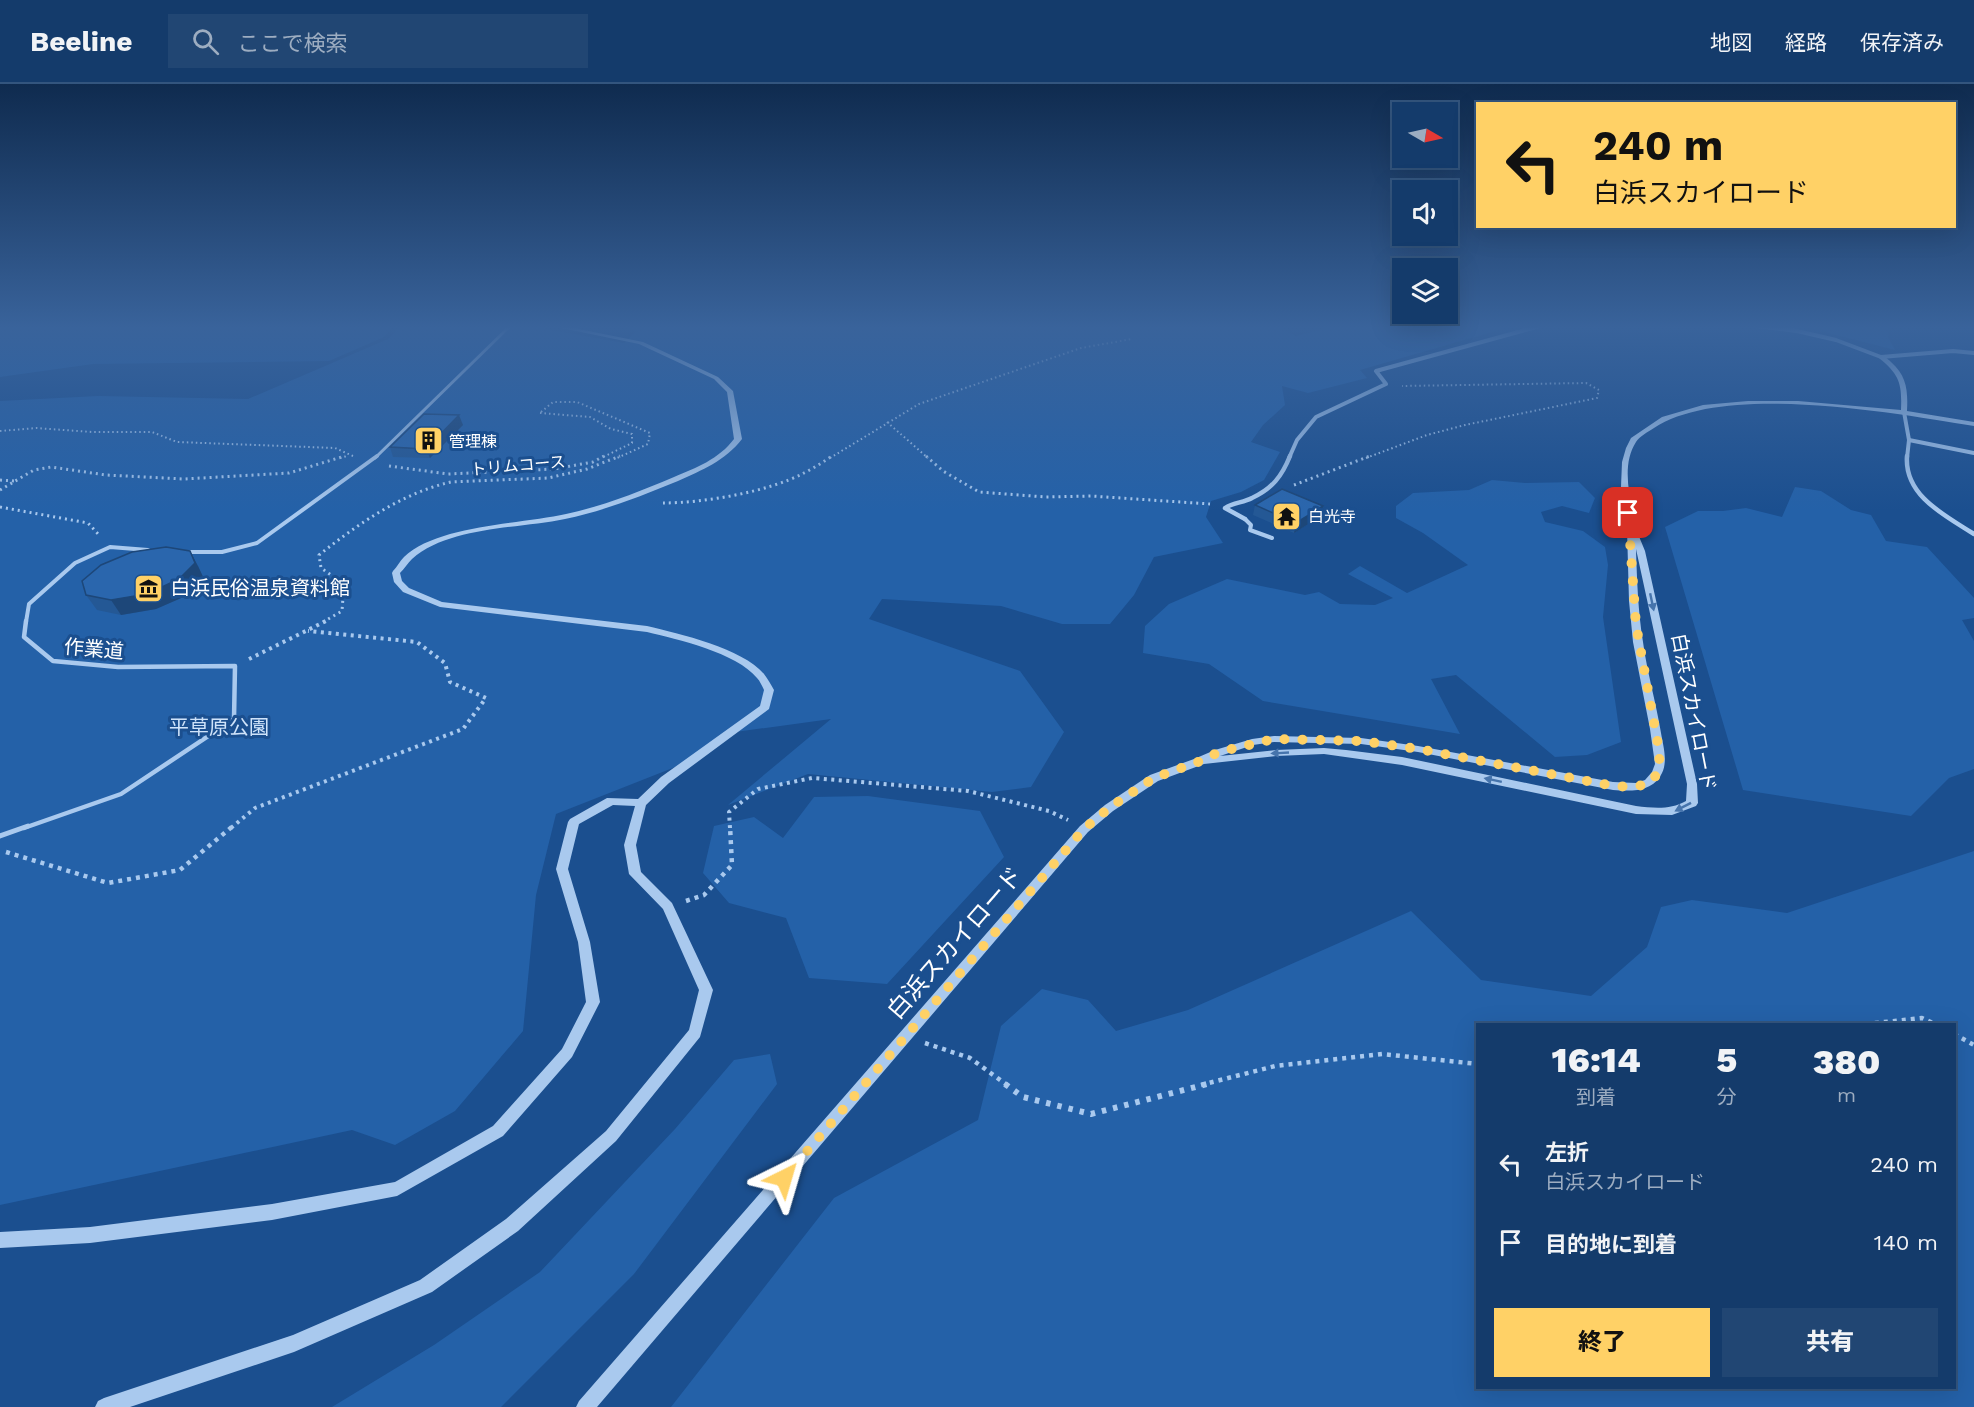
<!DOCTYPE html>
<html lang="ja">
<meta charset="utf-8">
<style>
body{margin:0;font-family:"Work Sans","Noto Sans JP",sans-serif;background:#214673;color:#f1f3f6;height:100vh;display:flex;flex-direction:column;font-size:22px;white-space:nowrap}
*{box-sizing:border-box;margin:0}
p{font-size:20px;color:#9dadc1}
.icon{flex:none;width:33px;height:33px;fill:none;stroke:currentColor;stroke-width:2;stroke-linecap:round;stroke-linejoin:round}
.map{position:relative;flex:1;overflow:hidden}
.side{position:absolute;left:1476px;top:939px;width:480px;height:366px;display:flex;flex-direction:column;background:#143b6b;border-radius:0px;box-shadow:0 6px 24px #0002,0 0 0 2px #33557e}
.side>*{flex:none}
.banner{position:absolute;left:1476px;top:18px;width:480px;height:126px;border-radius:0px;box-shadow:0 6px 24px #0002,0 0 0 2px #33557e;background:#ffd166;color:#111;overflow:hidden}
.needle{width:39px;rotate:99deg}
.fabs{position:absolute;left:1392px;top:18px;display:grid;gap:12px}
.fabs a{display:grid;place-items:center;width:66px;height:66px;border-radius:0px;background:#143b6b;box-shadow:0 6px 24px #0002,0 0 0 2px #33557e;font-size:30px}
.pin{position:absolute;display:grid;place-items:center;width:51px;height:51px;color:#fff;margin:-26px;border-radius:12px;box-shadow:0 3px 9px #0006}
.me{position:absolute;width:66px;margin:-33px;rotate:40deg;stroke-linejoin:round;filter:drop-shadow(0 0 4px #0008)}
.turn{display:flex;align-items:center;gap:21px;height:126px;padding:0 18px;font-size:27px}
.turn .icon{width:78px;height:78px;stroke-width:2.5}
.turn b{display:block;font-size:42px;line-height:51px}
.eta{display:flex;justify-content:space-evenly;align-items:center;height:102px;text-align:center}
.eta b{font-size:36px;font-weight:800;line-height:42px}
.primary-button{display:flex;gap:12px;margin-top:auto;padding:12px 18px}
.primary-button a{flex:1;height:69px;border-radius:0px;background:#ffd166;color:#111;font-size:24px;font-weight:800;line-height:69px;text-align:center}
.primary-button a+a{background:#214673;color:#f1f3f6}
ul{padding:0;list-style:none}
li{display:flex;align-items:center;gap:18px;height:78px;padding:0 18px}
li div{flex:1}
li b{display:block;font-size:22px}
li em{font-style:normal}
header{display:flex;align-items:center;gap:36px;box-sizing:border-box;height:84px;padding:0 30px;background:#143b6b;border-bottom:2px solid #33557e}
header strong{font-size:28px}
nav{display:flex;gap:33px;margin-inline-start:auto;font-size:21px}
.search{width:420px;height:54px;background:#214673;display:flex;align-items:center;gap:15px;box-sizing:border-box;padding:0 21px;border-radius:0px;color:#9dadc1;font-size:22px}
.map>svg:first-child{display:block}
.green{fill:#2461a8;fill-rule:evenodd}
.lines{fill:none;stroke-linecap:round;stroke-linejoin:round}
.path-far4{stroke:#a9c9ee;stroke-width:2;stroke-dasharray:1.5 3;stroke-linecap:butt}
.path-far3{stroke:#a9c9ee;stroke-width:3;stroke-dasharray:2 4;stroke-linecap:butt}
.path-far2{stroke:#a9c9ee;stroke-width:4;stroke-dasharray:3 4.5;stroke-linecap:butt}
.path-far1{stroke:#a9c9ee;stroke-width:4.5;stroke-dasharray:4 5;stroke-linecap:butt}
.path{stroke:#a9c9ee;stroke-width:6;stroke-dasharray:4.5 7;stroke-linecap:butt}
.service-far3{stroke:#a9c9ee;stroke-width:3}
.service-far2{stroke:#a9c9ee;stroke-width:4}
.service-far1{stroke:#a9c9ee;stroke-width:4.5}
.service{stroke:#a9c9ee;stroke-width:5}
.minor-far1{stroke:#a9c9ee;stroke-width:4}
.minor{stroke:#a9c9ee;stroke-width:4.5}
.tertiary{fill:#a9c9ee;fill-rule:evenodd}
.wall{fill:#245895}
.shaded-wall{fill:#1d4779}
.building{fill:#2a66ad;stroke:#1d4779;stroke-width:1.5}
.oneway{fill:#4674ac}
.route{stroke:#ffd166;stroke-width:10;stroke-dasharray:0 18}
.labels{text-anchor:middle;stroke-width:6;stroke-linejoin:round;paint-order:stroke}
.far-poi-label{font-size:16px;fill:#fff;stroke:#1b4f8f;text-anchor:start}
.far-street-label{font-size:16px;fill:#fff;stroke:#1b4f8f}
.poi-label{font-size:20px;fill:#fff;stroke:#1b4f8f;text-anchor:start}
.street-label{font-size:20px;fill:#fff;stroke:#1b4f8f}
.park-label{font-size:20px;fill:#cfe3fa;stroke:#1b4f8f}
.near-street-label{font-size:24px;fill:#fff;stroke:#1b4f8f}
</style>
<header>
<strong>Beeline</strong>
<div class="search"><svg class="icon" aria-label="search" viewBox="0 0 24 24"><circle cx="10" cy="10" r="6"/><path d="M15 15l6 6"/></svg>ここで検索</div>
<nav><a>地図</a><a>経路</a><a>保存済み</a></nav>
</header>
<div class="map">
<svg width="1974" height="1323" viewBox="0 0 1974 1323">
<rect width="100%" height="100%" fill="#1b4f8f"/>
<g class="green">
<path d="M 0,242 L 394,242 L 384,253 L 329,277 L 93,280 L 0,293 Z"/>
<path d="M 401,242 L 529,242 L 624,259 L 635,248 L 625,242 L 1277,242 L 1296,252 L 1335,242 L 1513,242 L 1360,286 L 1367,294 L 1308,309 L 1282,302 L 1285,321 L 1263,341 L 1251,358 L 1280,368 L 1264,396 L 1241,408 L 1211,417 L 1206,433 L 1223,459 L 1154,473 L 1134,511 L 1110,540 L 1062,540 L 1001,522 L 882,515 L 869,535 L 1020,587 L 1064,648 L 1031,703 L 992,708 L 808,690 L 728,721 L 831,635 L 728,649 L 693,676 L 556,730 L 536,811 L 523,947 L 455,1027 L 395,1061 L 352,1046 L 0,1121 L 0,317 L 98,312 L 248,315 L 388,255 Z"/>
<path d="M 1801,242 L 1890,242 L 1888,253 L 1895,266 Z"/>
<path d="M 1492,396 L 1525,399 L 1579,398 L 1595,414 L 1589,429 L 1562,422 L 1541,428 L 1545,438 L 1583,447 L 1605,463 L 1608,481 L 1603,533 L 1621,658 L 1587,671 L 1555,673 L 1456,591 L 1431,595 L 1460,650 L 1263,617 L 1209,580 L 1143,569 L 1145,542 L 1169,520 L 1227,495 L 1305,511 L 1319,508 L 1340,520 L 1375,521 L 1393,514 L 1348,490 L 1360,482 L 1407,509 L 1468,481 L 1423,449 L 1396,434 L 1396,422 L 1413,409 L 1469,406 Z"/>
<path d="M 1795,403 L 1821,407 L 1851,426 L 1871,431 L 1886,457 L 1927,463 L 1974,514 L 1974,534 L 1962,536 L 1974,557 L 1974,685 L 1949,694 L 1911,732 L 1743,706 L 1665,443 L 1698,427 L 1723,427 L 1746,424 L 1782,433 Z"/>
<path d="M 868,712 L 980,727 L 1004,773 L 887,900 L 809,894 L 786,834 L 729,819 L 703,789 L 714,742 L 754,733 L 783,754 L 814,713 Z"/>
<path d="M 1974,767 L 1974,1323 L 671,1323 L 834,1114 L 978,1036 L 1001,942 L 1042,905 L 1088,916 L 1116,947 L 1188,926 L 1411,827 L 1481,896 L 1591,912 L 1647,863 L 1661,823 L 1692,816 L 1787,829 ZM 1478,940 L 1954,940 L 1954,1304 L 1478,1304 Z"/>
<path d="M 770,970 L 777,1000 L 634,1190 L 501,1323 L 332,1323 L 434,1261 L 540,1188 L 675,1045 L 734,976 Z"/>
</g>
<g class="lines">
<g class="path-far4">
<path d="M 541,328 L 553,318 L 577,318 L 650,349 L 648,360 L 617,374"/>
<path d="M 540,329 L 590,333 L 611,345 L 632,350 L 632,359 L 601,374"/>
<path d="M 887,338 L 928,374"/>
<path d="M 0,347 L 36,344 L 92,348 L 152,348 L 177,358 L 335,364 L 353,372"/>
<path d="M 340,374 L 347,372"/>
<path d="M 830,374 L 919,320 L 1081,264 L 1132,255"/>
<path d="M 1366,374 L 1427,351 L 1465,341 L 1597,314 L 1599,306 L 1586,299 L 1402,302"/>
</g>
<g class="path-far3">
<path d="M 926,372 L 943,387 L 979,408 L 1046,413 L 1091,412 L 1210,420"/>
<path d="M 389,382 L 448,390 L 554,385 L 593,378 L 604,372"/>
<path d="M 0,396 L 15,397"/>
<path d="M 1294,401 L 1370,372"/>
<path d="M 0,406 L 34,386 L 51,383 L 106,391 L 184,395 L 289,389 L 345,372"/>
<path d="M 663,419 C 703,419 768,408 804,389 C 814,384 823,378 832,372"/>
<path d="M 0,423 L 88,439 L 100,452"/>
<path d="M 323,538 L 342,527 L 344,500 L 321,484 L 319,471 C 358,440 402,409 451,398 L 548,394 L 587,385 L 620,372"/>
</g>
<g class="path-far2">
<path d="M 249,575 L 326,537"/>
<path d="M 231,744 L 255,724 L 463,645 L 486,614 L 450,598 L 445,579 L 417,558 L 308,547"/>
<path d="M 730,744 L 729,728 L 758,705 L 812,694 L 968,707 L 1049,727 L 1068,736"/>
</g>
<g class="path-far1">
<path d="M 6,768 L 108,799 L 180,786 L 233,742"/>
<path d="M 686,817 L 704,811 L 732,781 L 730,742"/>
<path d="M 1866,940 L 1922,934 L 1935,940"/>
<path d="M 1954,950 L 1974,961"/>
<path d="M 925,959 L 970,974 L 1007,1001"/>
<path d="M 1201,1001 L 1275,982 L 1382,970 L 1478,980"/>
</g>
<path class="path" d="M 1005,1000 L 1023,1013 L 1091,1030 L 1207,1000"/>
<path class="service-far3" d="M 375,374 L 510,242"/>
<g class="service-far2">
<path d="M 1245,435 L 1251,441 L 1250,446 L 1272,454"/>
<path d="M 187,468 L 222,468 L 257,459 L 377,372"/>
<path d="M 26,538 L 29,520 L 75,479 L 110,463 L 148,466"/>
</g>
<path class="service-far1" d="M 24,744 L 121,710 L 234,635 L 235,582 L 118,583 L 53,577 L 24,553 L 26,537"/>
<path class="service" d="M 0,752 L 28,742"/>
<g class="minor-far1">
<path d="M 1755,242 L 1797,247 L 1836,256 L 1881,273 L 1953,267 L 1974,269"/>
<path d="M 1904,328 L 1909,356 L 1907,374"/>
<path d="M 1909,356 L 1974,369"/>
<path d="M 1289,374 L 1297,356 L 1316,333 L 1386,300 L 1376,287 L 1540,242"/>
</g>
<g class="minor">
<path d="M 1907,372 C 1904,412 1946,432 1974,450"/>
<path d="M 1245,435 L 1225,424 C 1234,418 1243,419 1252,414 C 1272,405 1282,392 1290,372"/>
</g>
<g class="tertiary">
<path d="M 552,242 L 564,242 L 643,258 L 718,293 L 733,307 L 742,355 C 725,377 702,386 678,397 C 641,412 604,427 565,435 C 518,445 450,442 412,475 C 408,479 404,485 400,489 L 402,497 L 409,504 L 442,518 L 647,542 C 680,550 742,564 764,590 C 768,595 771,601 774,606 L 769,625 L 669,699 L 646,721 L 636,761 L 641,788 L 672,819 L 713,906 L 700,953 L 616,1057 L 518,1147 L 432,1208 L 294,1268 L 130,1323 L 95,1323 L 98,1317 L 104,1314 L 293,1251 L 420,1196 L 506,1135 L 606,1047 L 689,946 L 699,906 L 663,825 L 629,790 L 624,761 L 635,722 L 613,721 L 579,740 L 568,785 L 590,858 L 600,918 L 572,973 L 503,1052 L 397,1112 L 272,1136 L 90,1159 L 0,1164 L 0,1148 L 90,1143 L 272,1120 L 395,1098 L 493,1042 L 562,965 L 586,918 L 578,858 L 556,785 L 568,738 L 570,735 L 607,714 L 638,715 L 661,693 L 760,622 L 764,606 C 762,602 760,597 757,594 C 737,569 677,555 647,548 L 440,523 L 403,508 L 394,498 L 392,489 L 393,487 C 397,483 400,477 404,473 C 437,441 522,440 566,430 C 603,422 639,408 674,393 C 696,384 719,375 734,355 L 727,308 L 714,295 L 639,260 Z"/>
<path d="M 1879,272 C 1884,272 1887,274 1891,278 C 1907,292 1908,307 1907,327 L 1974,338 L 1974,342 C 1894,329 1723,298 1654,344 C 1648,348 1640,352 1636,358 C 1619,385 1633,419 1635,448 L 1638,450 L 1645,467 L 1697,700 L 1698,719 L 1696,722 L 1672,731 L 1636,730 L 1402,681 L 1324,670 L 1276,672 L 1204,680 L 1158,697 L 1113,727 L 1088,748 L 597,1323 L 576,1323 L 579,1317 L 1080,742 L 1105,721 L 1150,691 L 1194,675 L 1215,666 L 1252,655 L 1274,652 L 1361,654 L 1418,662 L 1613,698 L 1636,699 L 1645,696 L 1652,688 L 1655,680 L 1650,645 L 1633,558 L 1629,517 L 1627,445 L 1621,403 L 1622,378 L 1626,364 L 1631,354 L 1662,333 L 1703,321 L 1748,317 L 1798,317 L 1901,326 C 1902,300 1900,291 1879,274 ZM 1636,465 L 1687,700 L 1686,717 C 1670,726 1654,724 1636,722 L 1402,673 L 1346,666 L 1324,664 L 1276,666 L 1220,672 L 1253,661 L 1274,658 L 1361,660 L 1418,668 L 1613,706 C 1631,707 1652,709 1662,689 C 1668,677 1663,661 1661,649 C 1656,618 1647,588 1643,558 C 1638,527 1637,496 1636,465 Z"/>
</g>
</g>
<g class="wall">
<path d="M 463,341 L 430,374 L 393,373 L 390,363 Z"/>
<path d="M 1255,421 L 1321,432 L 1294,449 L 1253,431 Z"/>
<path d="M 198,482 L 204,495 L 188,511 L 156,525 L 121,531 L 97,526 L 86,511 Z"/>
</g>
<g class="shaded-wall">
<path d="M 459,331 L 463,341 L 430,374 L 426,365 Z"/>
<path d="M 1323,422 L 1321,432 L 1294,449 L 1296,439 Z"/>
<path d="M 190,467 L 198,482 L 204,495 L 188,511 L 156,525 L 121,531 L 111,516 Z"/>
</g>
<g class="building">
<path d="M 424,330 L 459,331 L 426,365 L 390,363 Z"/>
<path d="M 1282,405 L 1323,422 L 1296,439 L 1255,421 Z"/>
<path d="M 166,463 L 190,467 L 195,479 L 179,495 L 147,510 L 111,516 L 86,511 L 82,497 L 101,481 L 132,468 Z"/>
</g>
<defs><path id="oneway-solid" d="M-6-.8H1V-3.2L6.5 0L1 3.2V.8H-6Z" transform="scale(1.5)"/></defs>
<g class="oneway">
<use href="#oneway-solid" transform="translate(1652 518) rotate(78)"/>
<use href="#oneway-solid" transform="translate(1280 669) rotate(177)"/>
<use href="#oneway-solid" transform="translate(1493 696) rotate(-168)"/>
<use href="#oneway-solid" transform="translate(1683 723) rotate(153)"/>
</g>
<linearGradient id="sky" x2="0" y2="1"><stop stop-color="#0f2b4f"/><stop offset="0.57" stop-color="#39639b"/><stop offset="1" stop-color="#39639b" stop-opacity="0"/></linearGradient>
<rect width="1974" height="427" fill="url(#sky)"/>
<g class="lines">
<path class="route" d="M 784,1094 L 1084,745 L 1109,724 L 1154,694 L 1198,678 L 1219,668 L 1274,655 L 1361,657 L 1418,665 L 1614,702 C 1645,704 1662,702 1659,666 L 1636,541 L 1628,429"/>
</g>
<defs>
<symbol id="building-square" viewBox="-11 -11 22 22"><rect x="-9" y="-9" width="18" height="18" rx="4" fill="#ffd166" stroke="#1b4f8f"/><path d="M-4-6H4V6H1V3H-1V6H-4ZM-2.5-4.3h1.7v1.8h-1.7ZM.8-4.3h1.7v1.8H.8ZM-2.5-1h1.7V.8h-1.7ZM.8-1h1.7V.8H.8Z" fill="#111"/></symbol>
<symbol id="temple-square" viewBox="-11 -11 22 22"><rect x="-9" y="-9" width="18" height="18" rx="4" fill="#ffd166" stroke="#1b4f8f"/><path d="M0-6L5-2H3V0L6.5 2.5H4V6H1.5V3h-3V6H-4V2.5H-6.5L-3 0V-2H-5Z" fill="#111"/></symbol>
<symbol id="museum-square" viewBox="-11 -11 22 22"><rect x="-9" y="-9" width="18" height="18" rx="4" fill="#ffd166" stroke="#1b4f8f"/><path d="M0-6L6-3V-2H-6V-3ZM-5-1h2V3h-2ZM-1-1h2V3h-2ZM3-1h2V3H3ZM-6 4H6V6H-6Z" fill="#111"/></symbol>
</defs>
<g fill-rule="evenodd">
<use href="#building-square" x="412" y="340" width="33" height="33"/>
<use href="#temple-square" x="1270" y="416" width="33" height="33"/>
<use href="#museum-square" x="132" y="488" width="33" height="33"/>
</g>
<g class="labels">
<g class="far-poi-label">
<text x="449" y="363">管理棟</text>
<text x="1308" y="438">白光寺</text>
</g>
<g class="far-street-label">
<text transform="translate(518 381) rotate(-5)" y="6">トリムコース</text>
</g>
<g class="poi-label">
<text x="170" y="511">白浜民俗温泉資料館</text>
</g>
<g class="street-label">
<text transform="translate(94 565) rotate(5)" y="7">作業道</text>
<text transform="translate(1694 628) rotate(79)" y="7">白浜スカイロード</text>
</g>
<g class="park-label">
<text x="219" y="650">平草原公園</text>
</g>
<g class="near-street-label">
<text transform="translate(955 859) rotate(-49)" y="8">白浜スカイロード</text>
</g>
</g>
</svg>
<div class="fabs">
<a><svg class="needle" viewBox="-14 -14 28 28"><path d="M0-13l5 13h-10z" fill="#e53935"/><path d="M0 13l5-13h-10z" fill="#9dadc1"/></svg></a>
<a><svg class="icon" aria-label="sound" viewBox="0 0 24 24"><path d="M4 9h4l5-4v14l-5-4H4zM17 9q2 3 0 6"/></svg></a>
<a><svg class="icon" aria-label="layers" viewBox="0 0 24 24"><path d="M12 4l9 5-9 5-9-5zM3 14l9 5 9-5"/></svg></a>
</div>
<div class="pin" style="left:1628px;top:429px;background:#d93025"><svg class="icon" aria-label="arrive" viewBox="0 0 24 24"><path d="M6 21V4h12l-3 4 3 4H6"/></svg></div>
<svg class="me" style="left:784px;top:1094px" viewBox="-20 -20 40 40"><path d="M0-17L14 15 0 8-14 15z" fill="#ffd166" stroke="#fff" stroke-width="4"/></svg>
<div class="banner">
<div class="turn"><svg class="icon" aria-label="left" viewBox="0 0 24 24"><path d="M17 20v-9H6M10 6l-5 5 5 5"/></svg><div><b>240 m</b>白浜スカイロード</div></div>
</div>
<section class="side">
<div class="eta">
<div><b>16:14</b><p>到着</p></div>
<div><b>5</b><p>分</p></div>
<div><b>380</b><p>m</p></div>
</div>
<ul>
<li><svg class="icon" aria-label="left" viewBox="0 0 24 24"><path d="M17 20v-9H6M10 6l-5 5 5 5"/></svg><div><b>左折</b><p>白浜スカイロード</p></div><em>240 m</em></li>
<li><svg class="icon" aria-label="arrive" viewBox="0 0 24 24"><path d="M6 21V4h12l-3 4 3 4H6"/></svg><div><b>目的地に到着</b></div><em>140 m</em></li>
</ul>
<div class="primary-button"><a>終了</a><a>共有</a></div>
</section>
</div>
